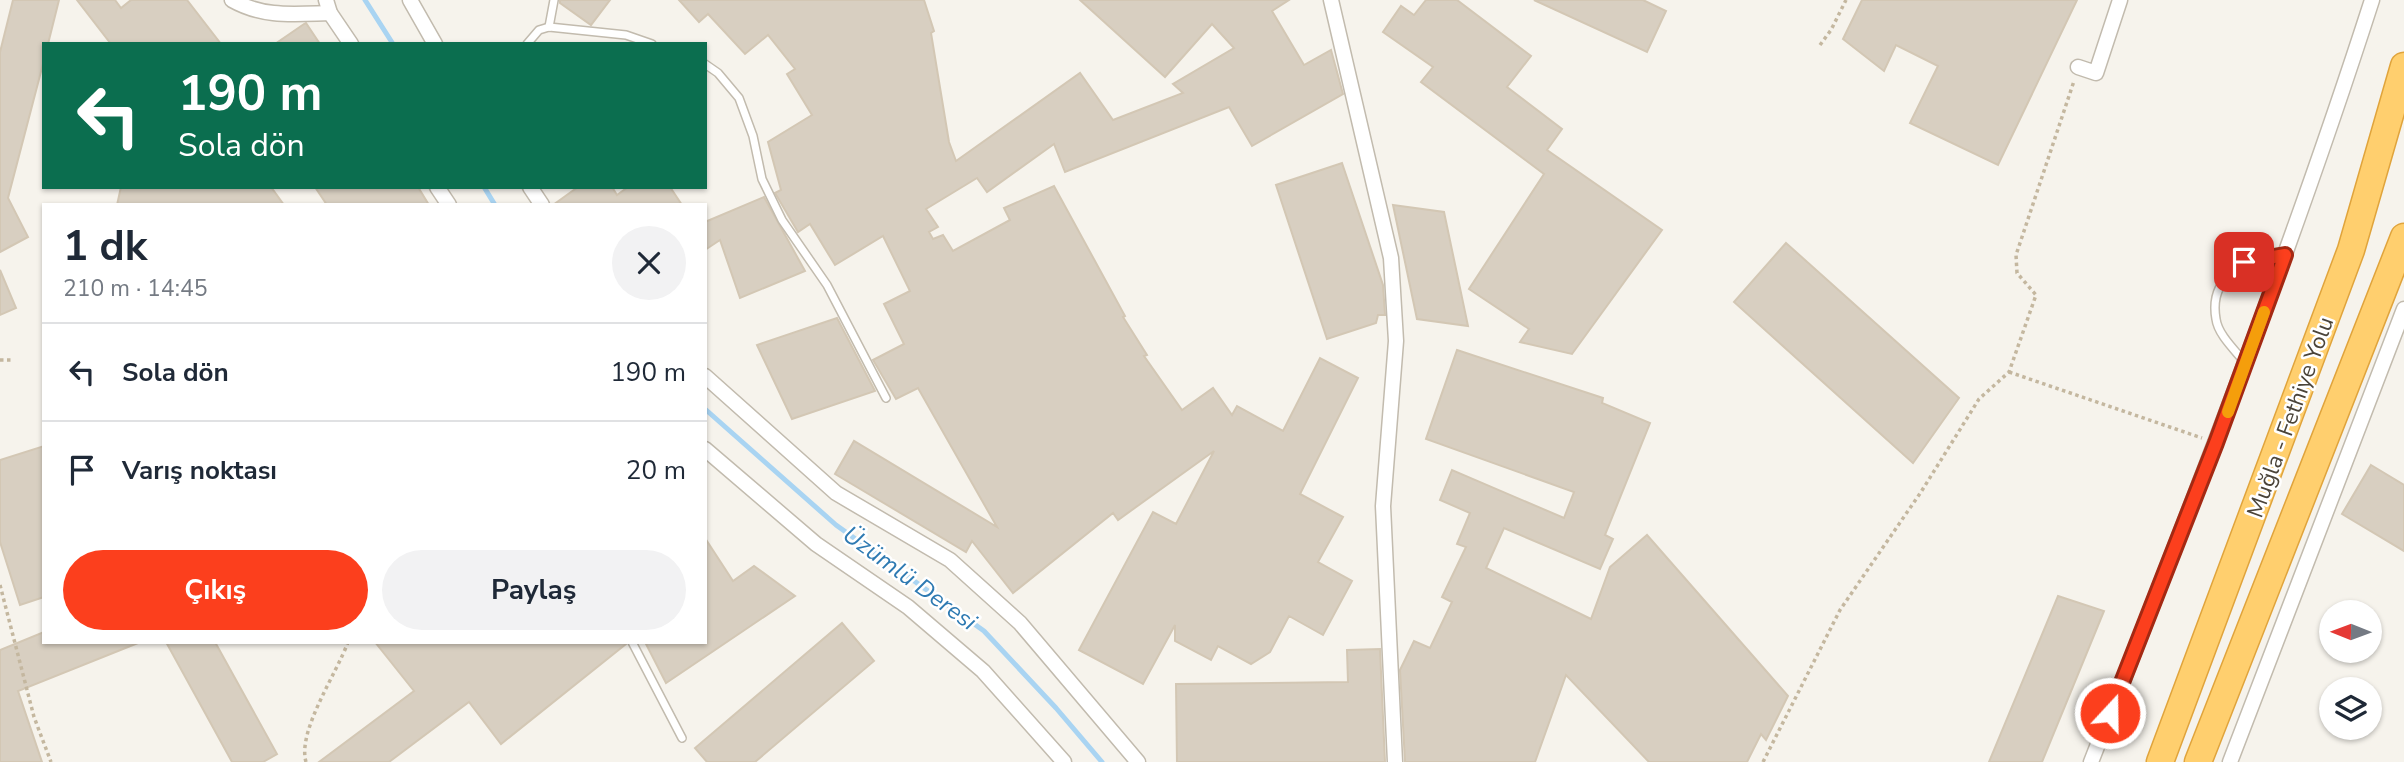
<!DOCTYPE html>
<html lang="tr">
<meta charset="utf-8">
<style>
body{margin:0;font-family:"Nunito Sans",sans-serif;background:#f2f2f3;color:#1f2937;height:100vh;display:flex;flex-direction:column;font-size:26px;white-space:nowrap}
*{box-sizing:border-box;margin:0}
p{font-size:23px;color:#747a83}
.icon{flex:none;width:38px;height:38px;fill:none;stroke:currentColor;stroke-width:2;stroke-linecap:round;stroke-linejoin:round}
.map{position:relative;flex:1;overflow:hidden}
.drawer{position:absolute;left:42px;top:203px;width:665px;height:441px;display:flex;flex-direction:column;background:#fff;border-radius:0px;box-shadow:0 2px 5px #0004}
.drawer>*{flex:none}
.banner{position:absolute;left:42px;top:42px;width:665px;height:147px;border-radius:0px;box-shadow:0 2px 5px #0004;background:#0b6e4f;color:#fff;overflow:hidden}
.needle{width:46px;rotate:271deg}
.controls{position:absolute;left:2319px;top:600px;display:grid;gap:14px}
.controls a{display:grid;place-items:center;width:63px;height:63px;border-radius:50%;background:#fff;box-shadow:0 2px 5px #0004;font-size:35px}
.pin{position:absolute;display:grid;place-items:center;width:60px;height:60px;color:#fff;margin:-30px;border-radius:14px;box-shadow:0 4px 10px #0006}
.me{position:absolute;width:77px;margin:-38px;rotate:21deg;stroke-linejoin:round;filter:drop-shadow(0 0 5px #0008)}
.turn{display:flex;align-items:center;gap:24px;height:147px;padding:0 21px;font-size:32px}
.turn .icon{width:91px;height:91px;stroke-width:2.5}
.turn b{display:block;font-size:49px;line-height:60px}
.round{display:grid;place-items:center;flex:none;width:74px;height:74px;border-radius:37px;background:#f2f2f3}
.headline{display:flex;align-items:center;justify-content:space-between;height:119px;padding:0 21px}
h1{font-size:42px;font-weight:700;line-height:52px}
.cta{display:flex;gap:14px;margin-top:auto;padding:14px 21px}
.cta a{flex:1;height:80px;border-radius:42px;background:#fc3f1d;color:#fff;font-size:28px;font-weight:700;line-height:80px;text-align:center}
.cta a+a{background:#f2f2f3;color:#1f2937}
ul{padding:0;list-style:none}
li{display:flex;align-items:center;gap:21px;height:98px;padding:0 21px;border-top:2px solid #e0e1e3}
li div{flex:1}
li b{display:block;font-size:26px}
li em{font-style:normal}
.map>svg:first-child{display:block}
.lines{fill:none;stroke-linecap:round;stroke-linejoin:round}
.stream{stroke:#a9d4f2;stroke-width:5}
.building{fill:#d8cfc1;stroke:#d3c7b4;stroke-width:2}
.lane-casing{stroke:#c2bbae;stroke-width:10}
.street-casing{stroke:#c2bbae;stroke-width:17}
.highway-casing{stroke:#e0a43c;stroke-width:29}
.path{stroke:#c4b79f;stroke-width:3.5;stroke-dasharray:3.5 3.5;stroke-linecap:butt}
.lane{stroke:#fff;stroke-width:7}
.street{stroke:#fff;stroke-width:14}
.highway{stroke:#ffcf6e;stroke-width:26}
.route-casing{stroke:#a42913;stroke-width:18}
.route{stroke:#fc3f1d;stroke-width:12}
.slow{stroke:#f59e0b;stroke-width:12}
.labels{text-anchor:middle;stroke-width:5;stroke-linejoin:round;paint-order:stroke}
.street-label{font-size:23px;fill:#4b4439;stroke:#fff}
.water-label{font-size:24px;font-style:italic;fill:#2e7ab2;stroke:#fff}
</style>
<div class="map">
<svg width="2404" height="762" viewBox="0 0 2404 762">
<rect width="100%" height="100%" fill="#f6f3ec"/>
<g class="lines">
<g class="stream">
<path d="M 365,0 L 393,44"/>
<path d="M 484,187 L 495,205"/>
<path d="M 705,409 L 836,525 L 984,631 L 1056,708 L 1102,762"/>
</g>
</g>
<g class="building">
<path d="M 13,0 L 59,0 L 48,44 L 44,44 L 44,60 L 8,198 L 28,237 L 0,252 L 0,52 Z"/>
<path d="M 77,0 L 115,0 L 121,8 L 131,0 L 187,0 L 221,44 L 111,44 Z"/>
<path d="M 560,0 L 610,0 L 591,25 L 560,3 Z"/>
<path d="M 679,0 L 924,0 L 934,31 L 931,33 L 949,142 L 956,161 L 1080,73 L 1113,120 L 1183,93 L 1173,84 L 1234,48 L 1212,24 L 1165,77 L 1080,0 L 1289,0 L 1272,11 L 1304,65 L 1331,50 L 1343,94 L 1252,146 L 1229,107 L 1065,172 L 1054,144 L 987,192 L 977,178 L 926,209 L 938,227 L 929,232 L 933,239 L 943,235 L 953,251 L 1010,220 L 1004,208 L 1054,186 L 1125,316 L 1123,317 L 1147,355 L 1144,356 L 1182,410 L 1213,388 L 1232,415 L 1237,406 L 1283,431 L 1320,358 L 1358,378 L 1300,494 L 1343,517 L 1318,562 L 1352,581 L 1323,635 L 1289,616 L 1270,652 L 1251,664 L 1218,646 L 1211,660 L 1175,641 L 1175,625 L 1143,684 L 1079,650 L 1153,512 L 1176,524 L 1214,451 L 1118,520 L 1113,513 L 1013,593 L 972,541 L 966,552 L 835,474 L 854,441 L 997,527 L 918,388 L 896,399 L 873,360 L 904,344 L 884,304 L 910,291 L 883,236 L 835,265 L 810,224 L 798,232 L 775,193 L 781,190 L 768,142 L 812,115 L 787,74 L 795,69 L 768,35 L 745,54 L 708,14 L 699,22 Z"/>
<path d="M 1426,0 L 1457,0 L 1531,56 L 1507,87 L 1562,129 L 1547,150 L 1662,230 L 1572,354 L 1520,342 L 1529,329 L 1469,289 L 1544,174 L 1421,82 L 1433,67 L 1383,32 L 1401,6 L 1414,15 Z"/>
<path d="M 1534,0 L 1643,0 L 1666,11 L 1647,52 Z"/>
<path d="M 1862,0 L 2077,0 L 1998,165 L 1910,123 L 1938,66 L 1896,45 L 1884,71 L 1843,39 Z"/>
<path d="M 306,23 L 320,44 L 275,44 L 304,24 Z"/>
<path d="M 1342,163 L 1383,285 L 1385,315 L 1378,315 L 1376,323 L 1327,339 L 1276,185 Z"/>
<path d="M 121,187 L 271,187 L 284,205 L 117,205 Z"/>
<path d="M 315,187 L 418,187 L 429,205 L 327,205 Z"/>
<path d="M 578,187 L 612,187 L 617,195 L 628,187 L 670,187 L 682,205 L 553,205 Z"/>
<path d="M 764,197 L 805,271 L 740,298 L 720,240 L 705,250 L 705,222 Z"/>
<path d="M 1393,205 L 1444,212 L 1468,326 L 1417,319 Z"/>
<path d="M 1786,243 L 1959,398 L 1913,463 L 1734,302 Z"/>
<path d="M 0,270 L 16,308 L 0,315 Z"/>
<path d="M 837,318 L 875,391 L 792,419 L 757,345 Z"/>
<path d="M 1457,350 L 1603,398 L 1602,403 L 1650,423 L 1605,535 L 1613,539 L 1600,569 L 1504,528 L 1486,568 L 1591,619 L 1610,567 L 1647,535 L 1788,696 L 1766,740 L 1761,734 L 1747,762 L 1649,762 L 1566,675 L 1535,762 L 1405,762 L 1400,670 L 1414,641 L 1430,648 L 1452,602 L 1442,597 L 1466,547 L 1457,544 L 1470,513 L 1440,500 L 1452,470 L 1564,518 L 1574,492 L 1426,439 Z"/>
<path d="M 44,446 L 44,597 L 20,605 L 0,542 L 0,460 Z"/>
<path d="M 2371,465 L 2404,485 L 2404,551 L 2342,514 Z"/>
<path d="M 705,538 L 733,581 L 754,566 L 795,596 L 666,683 L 645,642 L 705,642 Z"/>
<path d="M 2058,596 L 2104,611 L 2042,762 L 1989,762 Z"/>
<path d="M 842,623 L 874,661 L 755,762 L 707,762 L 695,748 Z"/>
<path d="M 44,632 L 44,642 L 138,643 L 18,691 L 42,762 L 0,762 L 0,650 Z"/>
<path d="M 166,642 L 215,642 L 277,754 L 263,762 L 232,762 Z"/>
<path d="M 375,642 L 626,642 L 626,644 L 501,744 L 469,702 L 389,762 L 319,762 L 414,691 Z"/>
<path d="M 1380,649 L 1385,762 L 1177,762 L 1176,684 L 1348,682 L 1347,650 Z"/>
</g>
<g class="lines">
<defs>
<g id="lane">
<path d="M 549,27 L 554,0"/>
<path d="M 527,44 L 539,30 L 549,27 L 626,35 L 652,44"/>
<path d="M 705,64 L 718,73 L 739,98 L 753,136 L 762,179 L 782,220 L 827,285 L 886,398"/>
<path d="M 2246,364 C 2236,351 2218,335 2216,319 C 2208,274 2249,258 2284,255"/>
<path d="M 632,642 L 682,738"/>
</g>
<g id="street">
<path d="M 232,0 C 264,18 294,14 330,13"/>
<path d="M 326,0 L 330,13 L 351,44"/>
<path d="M 410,0 L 435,44"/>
<path d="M 1331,0 L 1391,258 L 1396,341 L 1383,506 L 1395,762"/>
<path d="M 2078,67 L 2096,73 L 2120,0"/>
<path d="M 437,187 L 449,205"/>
<path d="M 530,187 L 542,205"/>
<path d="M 705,376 L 836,493 L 950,560 L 1020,623 L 1138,762"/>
<path d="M 705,449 L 816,544 L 908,607 L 983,671 L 1064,762"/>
<path d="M 2091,762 C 2190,510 2289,258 2372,0"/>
<path d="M 2230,762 L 2404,309"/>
</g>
<g id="highway">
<path d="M 2160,762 L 2351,250 L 2404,66"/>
<path d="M 2198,762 L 2404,237"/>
</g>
</defs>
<use href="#lane" class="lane-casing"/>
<use href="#street" class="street-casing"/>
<use href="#highway" class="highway-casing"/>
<g class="path">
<path d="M 1820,45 L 1831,30 L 1846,0"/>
<path d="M 0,360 L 12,360"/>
<path d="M 2009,372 L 2202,438"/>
<path d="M 0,585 L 34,717 L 51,762"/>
<path d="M 306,762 C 297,731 337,673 348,642"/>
<path d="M 1763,762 L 1840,610 L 1921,492 L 1979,399 L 2009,372 L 2036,295 L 2017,273 L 2016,255 L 2074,81"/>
</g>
<use href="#lane" class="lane"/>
<use href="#street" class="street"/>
<use href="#highway" class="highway"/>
</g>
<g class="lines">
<defs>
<path id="route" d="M 2110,713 L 2216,443 L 2285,255 L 2244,262"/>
</defs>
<use href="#route" class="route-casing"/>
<use href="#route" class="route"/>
<path class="slow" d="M 2228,412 L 2264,312"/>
</g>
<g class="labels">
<g class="street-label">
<text transform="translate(2290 417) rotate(-70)" y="8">Muğla - Fethiye Yolu</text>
</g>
<g class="water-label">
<text transform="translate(910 578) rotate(36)" y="8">Üzümlü Deresi</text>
</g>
</g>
</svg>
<div class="controls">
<a><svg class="needle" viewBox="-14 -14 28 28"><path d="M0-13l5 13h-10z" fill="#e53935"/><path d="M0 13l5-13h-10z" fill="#747a83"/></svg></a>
<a><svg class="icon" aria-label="layers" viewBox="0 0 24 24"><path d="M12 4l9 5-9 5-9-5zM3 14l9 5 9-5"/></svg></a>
</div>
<div class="pin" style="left:2244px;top:262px;background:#d93025"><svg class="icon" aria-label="arrive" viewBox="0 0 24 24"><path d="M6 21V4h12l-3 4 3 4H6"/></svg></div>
<svg class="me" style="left:2110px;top:713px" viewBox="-20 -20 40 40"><circle r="17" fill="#fc3f1d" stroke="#fff" stroke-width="3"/><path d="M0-11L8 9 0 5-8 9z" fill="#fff"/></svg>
<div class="banner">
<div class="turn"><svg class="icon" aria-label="left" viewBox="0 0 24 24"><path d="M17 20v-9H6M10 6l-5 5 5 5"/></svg><div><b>190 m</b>Sola dön</div></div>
</div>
<section class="drawer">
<div class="headline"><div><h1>1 dk</h1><p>210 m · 14:45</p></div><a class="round"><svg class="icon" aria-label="close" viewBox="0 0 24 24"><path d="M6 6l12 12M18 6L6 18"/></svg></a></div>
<ul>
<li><svg class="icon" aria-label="left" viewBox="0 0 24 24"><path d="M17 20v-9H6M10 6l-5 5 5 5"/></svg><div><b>Sola dön</b></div><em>190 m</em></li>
<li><svg class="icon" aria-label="arrive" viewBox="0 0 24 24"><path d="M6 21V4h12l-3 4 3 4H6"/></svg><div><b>Varış noktası</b></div><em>20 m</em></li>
</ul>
<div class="cta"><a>Çıkış</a><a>Paylaş</a></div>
</section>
</div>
